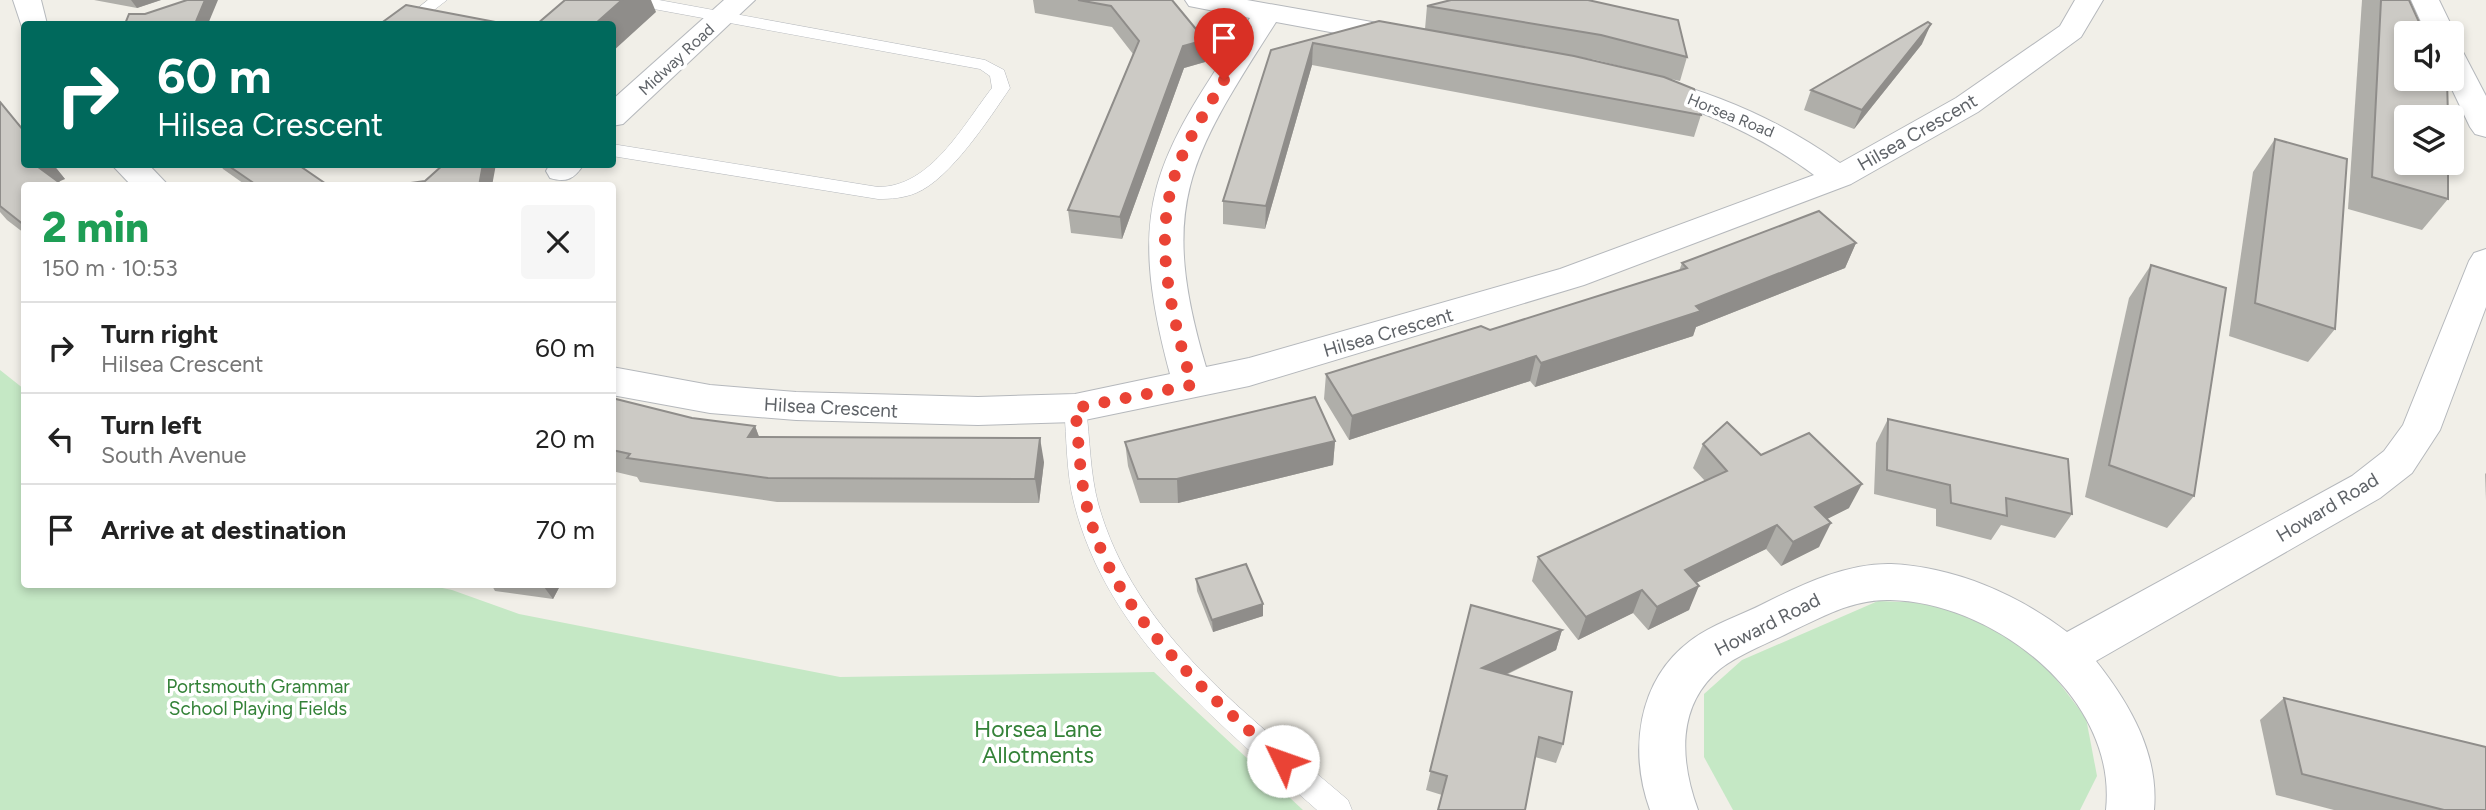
<!DOCTYPE html>
<meta charset="utf-8">
<style>
body{margin:0;font-family:Figtree,sans-serif;background:#f6f6f6;color:#222;height:100vh;display:flex;flex-direction:column;font-size:26px;white-space:nowrap}
*{box-sizing:border-box;margin:0}
p{font-size:23px;color:#767676}
.icon{flex:none;width:38px;height:38px;fill:none;stroke:currentColor;stroke-width:2;stroke-linecap:round;stroke-linejoin:round}
.map{position:relative;flex:1;overflow:hidden}
.details{position:absolute;left:21px;top:182px;width:595px;height:406px;display:flex;flex-direction:column;background:#fff;border-radius:7px;box-shadow:0 4px 10px #0003}
.details>*{flex:none}
.banner{position:absolute;left:21px;top:21px;width:595px;height:147px;border-radius:7px;box-shadow:0 4px 10px #0003;background:#00695c;color:#fff;overflow:hidden}
.tools{position:absolute;left:2394px;top:21px;display:grid;gap:14px}
.tools a{display:grid;place-items:center;width:70px;height:70px;border-radius:7px;background:#fff;box-shadow:0 4px 10px #0003;font-size:35px}
.pin{position:absolute;display:grid;place-items:center;width:60px;height:60px;color:#fff;margin:-72px -30px;border-radius:50% 50% 50% 0;rotate:-45deg;box-shadow:0 0 7px #0007}
.pin .icon{rotate:45deg}
.me{position:absolute;width:77px;margin:-38px;rotate:312deg;stroke-linejoin:round;filter:drop-shadow(0 0 5px #0008)}
.turn{display:flex;align-items:center;gap:24px;height:147px;padding:0 21px;font-size:32px}
.turn .icon{width:91px;height:91px;stroke-width:2.5}
.turn b{display:block;font-size:49px;line-height:60px}
.round{display:grid;place-items:center;flex:none;width:74px;height:74px;border-radius:7px;background:#f6f6f6}
.headline{display:flex;align-items:center;justify-content:space-between;height:119px;padding:0 21px}
h1{font-size:42px;font-weight:800;line-height:52px;color:#1e9e55}
ul{padding:0;list-style:none}
li{display:flex;align-items:center;gap:21px;height:91px;padding:0 21px;border-top:2px solid #e0e0e0}
li div{flex:1}
li b{display:block;font-size:26px}
li em{font-style:normal}
.map>svg:first-child{display:block}
.green{fill:#c5e8c5}
.lines{fill:none;stroke-linecap:round;stroke-linejoin:round}
.lane-casing{stroke:#b5b8bc;stroke-width:1}
.street-casing{stroke:#b5b8bc;stroke-width:2}
.lane{fill:#fff;fill-rule:evenodd}
.street{fill:#fff;fill-rule:evenodd}
.wall{fill:#afaea9;fill-rule:evenodd}
.shaded-wall{fill:#8f8d8a}
.building{fill:#cccac5;stroke:#8f8d8a;stroke-width:2}
.route{stroke:#ea4335;stroke-width:12;stroke-dasharray:0 21.6}
.labels{text-anchor:middle;stroke-width:7;stroke-linejoin:round;paint-order:stroke}
.far-street-label{font-size:16px;fill:#5f6368;stroke:#fff}
.street-label{font-size:19px;fill:#5f6368;stroke:#fff}
.park-label{font-size:19px;fill:#348238;stroke:#fff}
.near-park-label{font-size:23px;fill:#348238;stroke:#fff}
</style>
<div class="map">
<svg width="2486" height="810" viewBox="0 0 2486 810">
<rect width="100%" height="100%" fill="#f1efe8"/>
<g class="green">
<path d="M 0,370 L 24,389 L 24,584 L 428,585 L 452,590 L 519,614 L 840,677 L 1154,672 L 1303,810 L 0,810 Z"/>
<path d="M 1878,601 L 1929,603 L 1984,617 L 2037,654 L 2086,718 L 2097,776 L 2080,810 L 1733,810 L 1704,757 L 1704,694 L 1742,660 Z"/>
</g>
<g class="lines">
<defs>
<g id="lane">
<path d="M 428,0 L 447,0 L 416,24 L 398,24 Z"/>
<path d="M 624,0 L 659,0 L 985,60 L 1004,70 L 1010,88 C 989,119 950,179 916,193 C 904,198 891,199 878,199 L 612,156 L 612,144 L 878,187 C 931,187 963,125 992,88 L 990,76 L 980,69 L 632,5 Z"/>
<path d="M 1075,400 L 1083,402 L 1086,408 C 1090,439 1090,473 1098,503 C 1134,634 1251,717 1348,800 L 1352,810 L 1317,810 C 1219,723 1108,637 1074,503 C 1066,472 1067,439 1064,408 L 1067,402 Z"/>
</g>
<g id="street">
<path d="M 13,0 L 41,0 L 47,24 L 24,24 L 23,30 Z"/>
<path d="M 724,0 L 755,0 L 623,124 L 612,126 L 612,100 Z"/>
<path d="M 1185,0 L 1247,0 L 1406,28 L 1416,31 L 1421,37 L 1416,43 L 1406,46 L 1276,22 C 1189,158 1158,205 1206,367 L 1249,358 L 1560,269 L 1814,175 C 1760,135 1701,109 1636,91 L 1632,85 L 1636,79 L 1647,76 L 1658,79 C 1724,96 1784,123 1840,163 L 1956,98 L 2060,26 L 2075,0 L 2103,0 L 2081,37 L 1978,112 L 1851,184 L 1584,285 L 1249,386 L 1075,422 L 978,425 L 796,420 L 710,413 L 612,395 L 612,367 L 710,385 L 796,392 L 978,397 L 1075,394 L 1170,374 C 1124,203 1156,159 1250,18 L 1189,6 Z"/>
<path d="M 2411,0 L 2439,0 L 2455,33 L 2452,37 L 2452,33 L 2426,33 Z"/>
<path d="M 2452,49 L 2463,52 L 2486,96 L 2486,137 L 2475,134 L 2470,127 L 2447,79 L 2452,79 Z"/>
<path d="M 111,164 L 148,164 L 169,186 L 132,186 Z"/>
<path d="M 550,164 L 584,164 C 574,179 567,183 550,178 L 546,171 Z"/>
<path d="M 2486,249 L 2486,307 L 2440,430 L 2412,473 L 2380,498 L 2096,661 C 2130,704 2159,754 2154,810 L 2106,810 C 2118,698 1994,602 1890,600 C 1853,599 1822,617 1790,632 C 1767,644 1741,653 1720,669 C 1676,706 1680,761 1698,810 L 1650,810 C 1629,752 1637,681 1690,641 C 1712,624 1740,616 1765,603 C 1803,584 1847,563 1891,564 C 1955,567 2017,594 2067,632 L 2352,476 L 2384,451 L 2403,425 L 2469,261 L 2474,253 Z"/>
</g>
</defs>
<use href="#lane" class="lane-casing"/>
<use href="#street" class="street-casing"/>
<use href="#lane" class="lane"/>
<use href="#street" class="street"/>
</g>
<g class="wall">
<path d="M 94,0 L 161,0 L 137,8 Z"/>
<path d="M 1033,0 L 1172,0 L 1205,62 L 1184,68 L 1122,239 L 1071,233 L 1068,210 L 1133,54 L 1112,27 L 1035,13 Z"/>
<path d="M 1588,0 L 1687,57 L 1680,81 L 1666,78 L 1701,115 L 1694,137 L 1312,65 L 1265,229 L 1223,224 L 1223,201 L 1271,50 L 1379,21 L 1425,29 L 1427,6 ZM 1527,48 L 1596,60 L 1655,75 Z"/>
<path d="M 2362,0 L 2409,0 L 2448,199 L 2422,230 L 2348,209 Z"/>
<path d="M 1922,44 L 1854,129 L 1804,110 L 1811,90 Z"/>
<path d="M 0,102 L 65,179 L 24,186 L 24,233 L 7,220 L 0,212 Z"/>
<path d="M 2275,139 L 2335,329 L 2308,362 L 2229,336 L 2253,172 Z"/>
<path d="M 220,164 L 297,164 L 329,186 L 247,186 L 223,169 Z"/>
<path d="M 1856,243 L 1845,268 L 1696,327 L 1693,336 L 1535,387 L 1530,381 L 1349,440 L 1324,399 L 1326,374 L 1490,330 L 1679,271 L 1682,263 Z"/>
<path d="M 2151,265 L 2194,496 L 2167,528 L 2085,497 L 2129,298 Z"/>
<path d="M 612,398 L 692,418 L 755,426 L 759,437 L 1044,462 L 1039,503 L 777,502 L 640,482 L 637,477 L 612,471 Z"/>
<path d="M 1888,419 L 2072,514 L 2055,538 L 2001,525 L 1991,540 L 1936,526 L 1936,509 L 1874,494 L 1876,443 Z"/>
<path d="M 1335,441 L 1333,465 L 1178,503 L 1140,503 L 1128,466 L 1125,442 Z"/>
<path d="M 1703,444 L 1761,455 L 1849,508 L 1827,519 L 1819,547 L 1781,566 L 1766,549 L 1696,583 L 1689,610 L 1648,630 L 1633,613 L 1578,640 L 1532,581 L 1538,557 L 1705,481 L 1693,468 Z"/>
<path d="M 2486,473 L 2486,500 L 2485,474 Z"/>
<path d="M 1196,579 L 1263,616 L 1213,632 L 1197,591 Z"/>
<path d="M 491,584 L 561,584 L 553,599 L 495,591 Z"/>
<path d="M 1471,605 L 1562,630 L 1556,650 L 1506,675 L 1563,744 L 1556,763 L 1535,757 L 1442,795 L 1426,790 Z"/>
<path d="M 2284,698 L 2486,810 L 2334,810 L 2276,795 L 2260,720 Z"/>
</g>
<g class="shaded-wall">
<path d="M 131,0 L 161,0 L 137,8 Z"/>
<path d="M 205,0 L 218,0 L 208,24 L 195,24 Z"/>
<path d="M 622,0 L 651,0 L 656,12 L 612,52 L 612,24 L 595,24 Z"/>
<path d="M 1931,24 L 1922,44 L 1854,129 L 1862,110 Z"/>
<path d="M 1205,40 L 1205,62 L 1184,68 L 1122,239 L 1120,217 L 1183,46 Z"/>
<path d="M 1313,43 L 1312,65 L 1265,229 L 1266,206 Z"/>
<path d="M 32,164 L 53,164 L 65,179 L 49,186 Z"/>
<path d="M 483,164 L 496,164 L 492,186 L 479,186 Z"/>
<path d="M 1856,243 L 1845,268 L 1696,327 L 1693,336 L 1535,387 L 1541,363 L 1696,306 Z"/>
<path d="M 1536,356 L 1530,381 L 1349,440 L 1352,416 Z"/>
<path d="M 755,426 L 764,450 L 748,437 Z"/>
<path d="M 1040,438 L 1044,462 L 1039,503 L 1035,479 Z"/>
<path d="M 1335,441 L 1333,465 L 1178,503 L 1177,479 Z"/>
<path d="M 1862,484 L 1849,508 L 1803,531 L 1815,507 Z"/>
<path d="M 1831,523 L 1819,547 L 1781,566 L 1793,542 Z"/>
<path d="M 1777,525 L 1766,549 L 1675,593 L 1685,570 Z"/>
<path d="M 546,584 L 561,584 L 553,599 L 544,587 Z"/>
<path d="M 1699,586 L 1689,610 L 1648,630 L 1657,607 Z"/>
<path d="M 1642,590 L 1633,613 L 1578,640 L 1586,617 Z"/>
<path d="M 1263,604 L 1263,616 L 1213,632 L 1212,620 Z"/>
<path d="M 1562,630 L 1556,650 L 1477,688 L 1482,668 Z"/>
</g>
<g class="building">
<path d="M 187,0 L 205,0 L 195,24 L 125,24 L 129,14 L 145,14 Z"/>
<path d="M 565,0 L 622,0 L 595,24 L 537,24 Z"/>
<path d="M 1078,0 L 1172,0 L 1205,40 L 1183,46 L 1120,217 L 1068,210 L 1139,41 L 1111,6 Z"/>
<path d="M 1451,0 L 1588,0 L 1678,20 L 1687,57 L 1601,35 L 1427,6 Z"/>
<path d="M 2381,0 L 2409,0 L 2424,33 L 2406,33 L 2406,79 L 2447,79 L 2448,117 L 2406,117 L 2406,163 L 2448,163 L 2448,199 L 2372,177 Z"/>
<path d="M 406,5 L 506,24 L 380,24 Z"/>
<path d="M 1379,21 L 1574,56 L 1664,77 L 1694,89 L 1701,115 L 1313,43 L 1266,206 L 1223,201 L 1271,50 Z"/>
<path d="M 1928,22 L 1931,24 L 1862,110 L 1811,90 Z"/>
<path d="M 0,102 L 24,131 L 24,164 L 34,164 L 64,186 L 24,186 L 24,225 L 0,206 Z"/>
<path d="M 2275,139 L 2347,159 L 2335,329 L 2255,303 Z"/>
<path d="M 226,164 L 297,164 L 329,186 L 258,186 Z"/>
<path d="M 444,164 L 483,164 L 479,186 L 389,186 L 425,181 Z"/>
<path d="M 1819,211 L 1856,243 L 1696,306 L 1701,311 L 1541,363 L 1536,356 L 1352,416 L 1326,374 L 1481,326 L 1490,330 L 1687,268 L 1682,263 Z"/>
<path d="M 2151,265 L 2226,288 L 2194,496 L 2109,465 Z"/>
<path d="M 1315,397 L 1335,441 L 1177,479 L 1138,479 L 1125,442 Z"/>
<path d="M 612,398 L 692,418 L 755,426 L 748,437 L 1040,438 L 1035,479 L 768,478 L 627,458 L 630,454 L 612,450 Z"/>
<path d="M 1888,419 L 2068,459 L 2072,514 L 2006,498 L 2007,516 L 1951,503 L 1950,485 L 1887,470 Z"/>
<path d="M 1727,422 L 1761,455 L 1809,433 L 1862,484 L 1815,507 L 1831,523 L 1793,542 L 1777,525 L 1685,570 L 1699,586 L 1657,607 L 1642,590 L 1586,617 L 1538,557 L 1727,471 L 1703,444 Z"/>
<path d="M 1246,564 L 1263,604 L 1212,620 L 1196,579 Z"/>
<path d="M 528,584 L 546,584 L 544,587 Z"/>
<path d="M 1471,605 L 1562,630 L 1482,668 L 1572,692 L 1563,744 L 1539,737 L 1525,810 L 1438,810 L 1447,776 L 1430,771 Z"/>
<path d="M 2284,698 L 2486,747 L 2486,810 L 2444,810 L 2302,774 Z"/>
</g>
<g class="lines">
<path class="route" d="M 1224,80 C 1204,114 1182,147 1172,185 C 1154,252 1174,321 1192,385 L 1075,408 C 1079,439 1079,472 1086,503 C 1111,614 1203,689 1283,761"/>
</g>
<g class="labels">
<g class="far-street-label">
<text transform="translate(676 59) rotate(-43)" y="6">Midway Road</text>
<text transform="translate(1731 115) rotate(22)" y="6">Horsea Road</text>
</g>
<g class="street-label">
<text transform="translate(1917 132) rotate(-30)" y="7">Hilsea Crescent</text>
<text transform="translate(1388 332) rotate(-16)" y="7">Hilsea Crescent</text>
<text transform="translate(831 407) rotate(3)" y="7">Hilsea Crescent</text>
<text transform="translate(2327 507) rotate(-31)" y="7">Howard Road</text>
<text transform="translate(1767 624) rotate(-27)" y="7">Howard Road</text>
</g>
<g class="park-label">
<text x="258" y="693">Portsmouth Grammar<tspan x="258" dy="22">School Playing Fields</tspan></text>
</g>
<g class="near-park-label">
<text x="1038" y="737">Horsea Lane<tspan x="1038" dy="26">Allotments</tspan></text>
</g>
</g>
</svg>
<div class="tools">
<a><svg class="icon" aria-label="sound" viewBox="0 0 24 24"><path d="M4 9h4l5-4v14l-5-4H4zM17 9q2 3 0 6"/></svg></a>
<a><svg class="icon" aria-label="layers" viewBox="0 0 24 24"><path d="M12 4l9 5-9 5-9-5zM3 14l9 5 9-5"/></svg></a>
</div>
<div class="pin" style="left:1224px;top:80px;background:#d93025"><svg class="icon" aria-label="arrive" viewBox="0 0 24 24"><path d="M6 21V4h12l-3 4 3 4H6"/></svg></div>
<svg class="me" style="left:1283px;top:761px" viewBox="-20 -20 40 40"><circle r="19" fill="#fff"/><path d="M0-13L10 11 0 6-10 11z" fill="#ea4335"/></svg>
<div class="banner">
<div class="turn"><svg class="icon" aria-label="right" viewBox="0 0 24 24"><path d="M7 20v-9h11M14 6l5 5-5 5"/></svg><div><b>60 m</b>Hilsea Crescent</div></div>
</div>
<section class="details">
<div class="headline"><div><h1>2 min</h1><p>150 m · 10:53</p></div><a class="round"><svg class="icon" aria-label="close" viewBox="0 0 24 24"><path d="M6 6l12 12M18 6L6 18"/></svg></a></div>
<ul>
<li><svg class="icon" aria-label="right" viewBox="0 0 24 24"><path d="M7 20v-9h11M14 6l5 5-5 5"/></svg><div><b>Turn right</b><p>Hilsea Crescent</p></div><em>60 m</em></li>
<li><svg class="icon" aria-label="left" viewBox="0 0 24 24"><path d="M17 20v-9H6M10 6l-5 5 5 5"/></svg><div><b>Turn left</b><p>South Avenue</p></div><em>20 m</em></li>
<li><svg class="icon" aria-label="arrive" viewBox="0 0 24 24"><path d="M6 21V4h12l-3 4 3 4H6"/></svg><div><b>Arrive at destination</b></div><em>70 m</em></li>
</ul>
</section>
</div>
